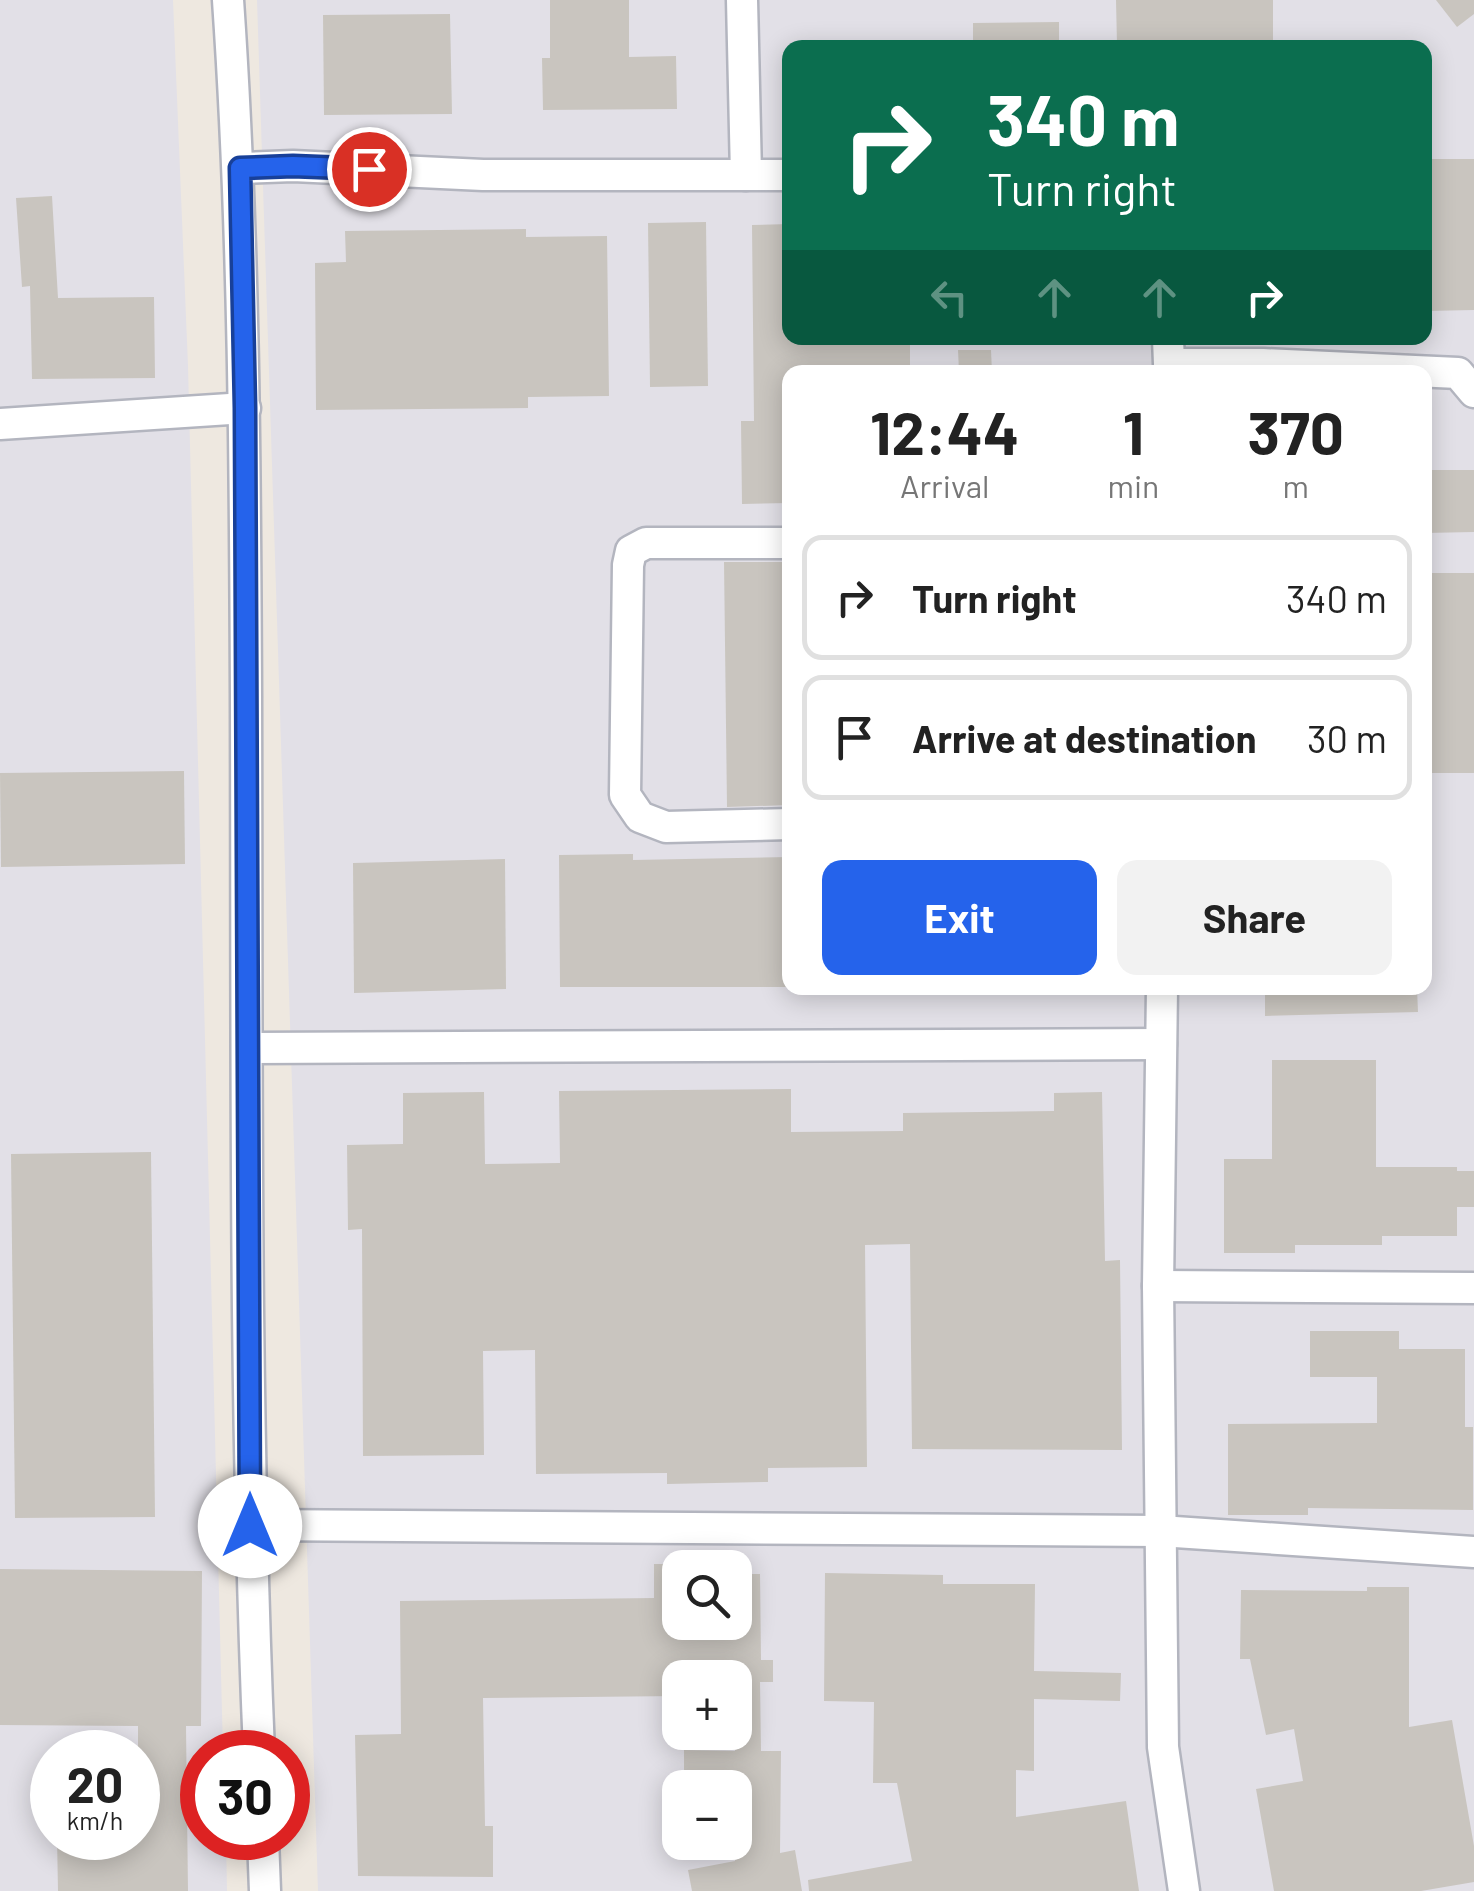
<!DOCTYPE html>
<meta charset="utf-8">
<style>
body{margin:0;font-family:Barlow,sans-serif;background:#f2f2f2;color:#222;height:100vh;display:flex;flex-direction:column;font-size:38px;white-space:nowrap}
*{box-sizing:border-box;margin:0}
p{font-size:32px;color:#767676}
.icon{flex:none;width:55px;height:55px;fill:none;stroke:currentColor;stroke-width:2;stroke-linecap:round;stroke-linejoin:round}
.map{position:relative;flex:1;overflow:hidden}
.drawer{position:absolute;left:782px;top:365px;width:650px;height:630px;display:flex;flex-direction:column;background:#fff;border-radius:20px;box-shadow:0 5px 25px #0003}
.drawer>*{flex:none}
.top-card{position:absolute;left:782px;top:40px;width:650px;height:305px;border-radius:20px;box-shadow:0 5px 25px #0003;background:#0b6e4f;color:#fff;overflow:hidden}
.tools{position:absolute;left:662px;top:1550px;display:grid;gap:20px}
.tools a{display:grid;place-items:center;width:90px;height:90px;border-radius:20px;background:#fff;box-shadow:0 5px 25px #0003;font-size:50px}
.speed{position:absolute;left:30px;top:1730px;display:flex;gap:20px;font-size:50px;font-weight:700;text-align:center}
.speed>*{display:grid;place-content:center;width:130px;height:130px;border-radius:50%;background:#fff;box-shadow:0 5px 25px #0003;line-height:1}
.speed small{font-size:25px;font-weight:400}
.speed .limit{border:15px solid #d22;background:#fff;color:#111}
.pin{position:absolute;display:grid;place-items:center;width:85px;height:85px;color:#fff;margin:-42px;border:5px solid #fff;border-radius:50%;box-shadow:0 2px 10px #0007}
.me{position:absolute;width:110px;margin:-55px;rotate:0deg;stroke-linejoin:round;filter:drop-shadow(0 0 8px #0008)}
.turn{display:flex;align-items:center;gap:35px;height:210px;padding:0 40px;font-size:45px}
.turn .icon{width:130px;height:130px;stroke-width:2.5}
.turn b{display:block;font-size:70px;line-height:85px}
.lanes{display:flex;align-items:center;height:95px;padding:0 40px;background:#0003;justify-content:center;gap:50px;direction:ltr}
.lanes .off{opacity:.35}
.eta{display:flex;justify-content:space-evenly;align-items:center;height:170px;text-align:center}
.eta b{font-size:60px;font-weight:700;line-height:70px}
.button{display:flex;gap:20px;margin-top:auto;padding:20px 40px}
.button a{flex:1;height:115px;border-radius:20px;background:#2563eb;color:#fff;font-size:40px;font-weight:700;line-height:115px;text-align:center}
.button a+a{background:#f2f2f2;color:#222}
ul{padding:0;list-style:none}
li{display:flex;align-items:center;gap:30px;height:125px;margin:0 20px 15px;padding:0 20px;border:5px solid #e0e0e0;border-radius:20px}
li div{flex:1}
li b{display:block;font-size:38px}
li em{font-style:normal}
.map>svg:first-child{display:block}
.industrial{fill:#e2e0e7;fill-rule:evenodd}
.building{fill:#c9c5bf}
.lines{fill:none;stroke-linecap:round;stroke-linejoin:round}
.minor-casing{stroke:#b3b5bf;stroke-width:35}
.minor{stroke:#fff;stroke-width:30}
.route-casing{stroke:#184099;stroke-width:25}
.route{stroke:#2563eb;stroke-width:18}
</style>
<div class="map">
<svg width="1474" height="1891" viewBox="0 0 1474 1891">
<rect width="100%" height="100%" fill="#eee8e0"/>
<g class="industrial">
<path d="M 0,0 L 173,0 L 188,366 L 223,1752 L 202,1752 L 202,1838 L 226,1838 L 227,1891 L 0,1891 ZM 52,1752 L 138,1752 L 138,1838 L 52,1838 Z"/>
<path d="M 257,0 L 1474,0 L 1474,1891 L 318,1891 ZM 790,48 L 1425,48 L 1425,338 L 790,338 ZM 790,372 L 1425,372 L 1425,988 L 790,988 ZM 680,1568 L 735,1568 L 735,1622 L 680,1622 ZM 680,1678 L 735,1678 L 735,1732 L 680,1732 ZM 680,1788 L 735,1788 L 735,1842 L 680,1842 Z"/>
</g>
<g class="building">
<path d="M 550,0 L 629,0 L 629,57 L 676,56 L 677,109 L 543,110 L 542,58 L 550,58 Z"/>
<path d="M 1116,0 L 1273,0 L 1273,45 L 1117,45 Z"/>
<path d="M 1436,0 L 1474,0 L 1474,14 L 1457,27 Z"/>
<path d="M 450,14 L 452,114 L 324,115 L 323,15 Z"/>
<path d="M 1059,22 L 1059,48 L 973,48 L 973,23 Z"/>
<path d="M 1425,159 L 1474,159 L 1474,310 L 1425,311 Z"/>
<path d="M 52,196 L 58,298 L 154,297 L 155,378 L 32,379 L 30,286 L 22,287 L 16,198 Z"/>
<path d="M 706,222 L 708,386 L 650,387 L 648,223 Z"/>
<path d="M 790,224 L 790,338 L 910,338 L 910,372 L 790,372 L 790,503 L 742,504 L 741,421 L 754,421 L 752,225 Z"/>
<path d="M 526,229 L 526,237 L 607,236 L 609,396 L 528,397 L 528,408 L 316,410 L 315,263 L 346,262 L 345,231 Z"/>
<path d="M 958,350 L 991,350 L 992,372 L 959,372 Z"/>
<path d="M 1425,470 L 1474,470 L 1474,532 L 1425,533 Z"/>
<path d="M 724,562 L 790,562 L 790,805 L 727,807 Z"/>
<rect x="1425" y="573" width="49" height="200"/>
<path d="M 184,771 L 185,864 L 1,867 L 0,773 Z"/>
<path d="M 633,854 L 633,860 L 790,857 L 790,987 L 560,987 L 559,855 Z"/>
<path d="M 505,859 L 506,989 L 354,993 L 353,863 Z"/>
<path d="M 1265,988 L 1417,988 L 1418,1012 L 1265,1016 Z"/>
<path d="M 1272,1060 L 1376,1060 L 1376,1167 L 1457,1167 L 1457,1171 L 1474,1171 L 1474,1207 L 1457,1207 L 1457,1236 L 1382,1236 L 1382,1245 L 1295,1245 L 1295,1253 L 1224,1253 L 1224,1159 L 1272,1159 Z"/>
<path d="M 791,1089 L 791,1132 L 903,1131 L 903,1113 L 1054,1111 L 1054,1093 L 1102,1092 L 1105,1261 L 1120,1260 L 1122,1450 L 912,1449 L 910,1244 L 865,1245 L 867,1467 L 768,1468 L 768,1482 L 667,1484 L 667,1473 L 536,1474 L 535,1350 L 483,1351 L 484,1455 L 363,1456 L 362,1229 L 348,1230 L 347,1145 L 403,1144 L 403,1093 L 484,1092 L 485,1164 L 560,1163 L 559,1091 Z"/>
<path d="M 151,1152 L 155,1517 L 15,1518 L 11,1154 Z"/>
<path d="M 1310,1331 L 1399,1331 L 1399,1349 L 1465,1349 L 1465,1427 L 1473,1427 L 1473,1510 L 1308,1508 L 1308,1515 L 1228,1515 L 1228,1424 L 1377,1423 L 1377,1377 L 1310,1377 Z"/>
<path d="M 654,1564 L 680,1564 L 680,1622 L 735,1622 L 735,1574 L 760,1574 L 761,1660 L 773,1660 L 773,1682 L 760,1682 L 761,1751 L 781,1751 L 780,1853 L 795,1850 L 802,1891 L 692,1891 L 688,1870 L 735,1861 L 735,1788 L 684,1788 L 684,1750 L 735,1751 L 735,1678 L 680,1678 L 680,1696 L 483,1698 L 485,1826 L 493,1826 L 493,1877 L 358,1876 L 355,1735 L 401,1734 L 400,1601 L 654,1598 Z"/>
<path d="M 0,1569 L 202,1571 L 201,1726 L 186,1726 L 188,1891 L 58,1891 L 57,1838 L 138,1838 L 138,1726 L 0,1725 Z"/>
<path d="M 825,1573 L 943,1575 L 943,1584 L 1035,1584 L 1034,1671 L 1121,1673 L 1120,1701 L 1034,1699 L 1034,1771 L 1016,1770 L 1016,1817 L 1126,1801 L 1139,1891 L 809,1891 L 808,1880 L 912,1861 L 897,1783 L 873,1783 L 874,1702 L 824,1701 Z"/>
<path d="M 1367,1587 L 1409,1587 L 1409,1727 L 1452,1720 L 1474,1846 L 1474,1882 L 1421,1891 L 1274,1891 L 1256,1789 L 1303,1781 L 1294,1729 L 1266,1735 L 1250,1659 L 1240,1659 L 1241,1590 L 1367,1591 Z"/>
</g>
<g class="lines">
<defs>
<g id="minor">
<path d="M 228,0 C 244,232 245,463 246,696 C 247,1048 244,1400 259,1752"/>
<path d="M 742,0 L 746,175"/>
<path d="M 240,168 L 293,166 L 483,175 L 790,175"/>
<path d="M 1168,338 L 1169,364 L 1263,364 L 1458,373 L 1474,392"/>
<path d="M 0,424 L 245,408"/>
<path d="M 790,543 L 646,543 L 631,551 L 628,565 L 625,795 L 640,817 L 666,827 L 790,824"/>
<path d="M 1162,988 L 1158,1286 L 1163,1747 L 1184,1891"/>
<path d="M 247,1048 L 1161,1044"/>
<path d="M 1158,1286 L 1474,1288"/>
<path d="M 250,1525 L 1160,1531 L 1474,1552"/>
<path d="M 263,1838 L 265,1891"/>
</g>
</defs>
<use href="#minor" class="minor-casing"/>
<use href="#minor" class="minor"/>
</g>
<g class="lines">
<defs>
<path id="route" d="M 250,1526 L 245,408 L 240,168 L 293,166 L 369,169"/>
</defs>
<use href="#route" class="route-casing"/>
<use href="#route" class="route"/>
</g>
</svg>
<div class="tools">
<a><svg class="icon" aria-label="search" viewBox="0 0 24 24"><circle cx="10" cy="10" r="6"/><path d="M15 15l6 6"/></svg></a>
<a>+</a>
<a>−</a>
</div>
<div class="speed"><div>20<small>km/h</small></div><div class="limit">30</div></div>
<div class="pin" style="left:369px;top:169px;background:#d93025"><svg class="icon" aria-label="arrive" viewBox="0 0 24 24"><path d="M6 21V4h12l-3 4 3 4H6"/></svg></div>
<svg class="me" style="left:250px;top:1526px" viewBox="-20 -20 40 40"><circle r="19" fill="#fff"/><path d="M0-13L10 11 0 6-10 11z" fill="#2563eb"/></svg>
<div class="top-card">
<div class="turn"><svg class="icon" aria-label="right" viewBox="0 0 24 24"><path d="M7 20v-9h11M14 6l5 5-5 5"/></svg><div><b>340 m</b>Turn right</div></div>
<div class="lanes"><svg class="icon off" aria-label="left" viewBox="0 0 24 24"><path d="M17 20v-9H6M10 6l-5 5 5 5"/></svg><svg class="icon off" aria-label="ahead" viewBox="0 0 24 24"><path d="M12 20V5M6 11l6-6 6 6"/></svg><svg class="icon off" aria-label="ahead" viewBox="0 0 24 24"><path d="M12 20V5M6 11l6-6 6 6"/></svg><svg class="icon" aria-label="right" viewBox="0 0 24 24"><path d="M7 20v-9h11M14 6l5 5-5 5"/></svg></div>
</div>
<section class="drawer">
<div class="eta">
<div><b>12:44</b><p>Arrival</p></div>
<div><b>1</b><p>min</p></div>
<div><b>370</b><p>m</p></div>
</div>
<ul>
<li><svg class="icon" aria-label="right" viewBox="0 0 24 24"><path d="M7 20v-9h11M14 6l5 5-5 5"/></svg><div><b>Turn right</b></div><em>340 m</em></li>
<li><svg class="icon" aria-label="arrive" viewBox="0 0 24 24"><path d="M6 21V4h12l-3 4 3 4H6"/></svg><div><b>Arrive at destination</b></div><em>30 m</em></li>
</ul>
<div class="button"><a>Exit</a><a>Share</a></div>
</section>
</div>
